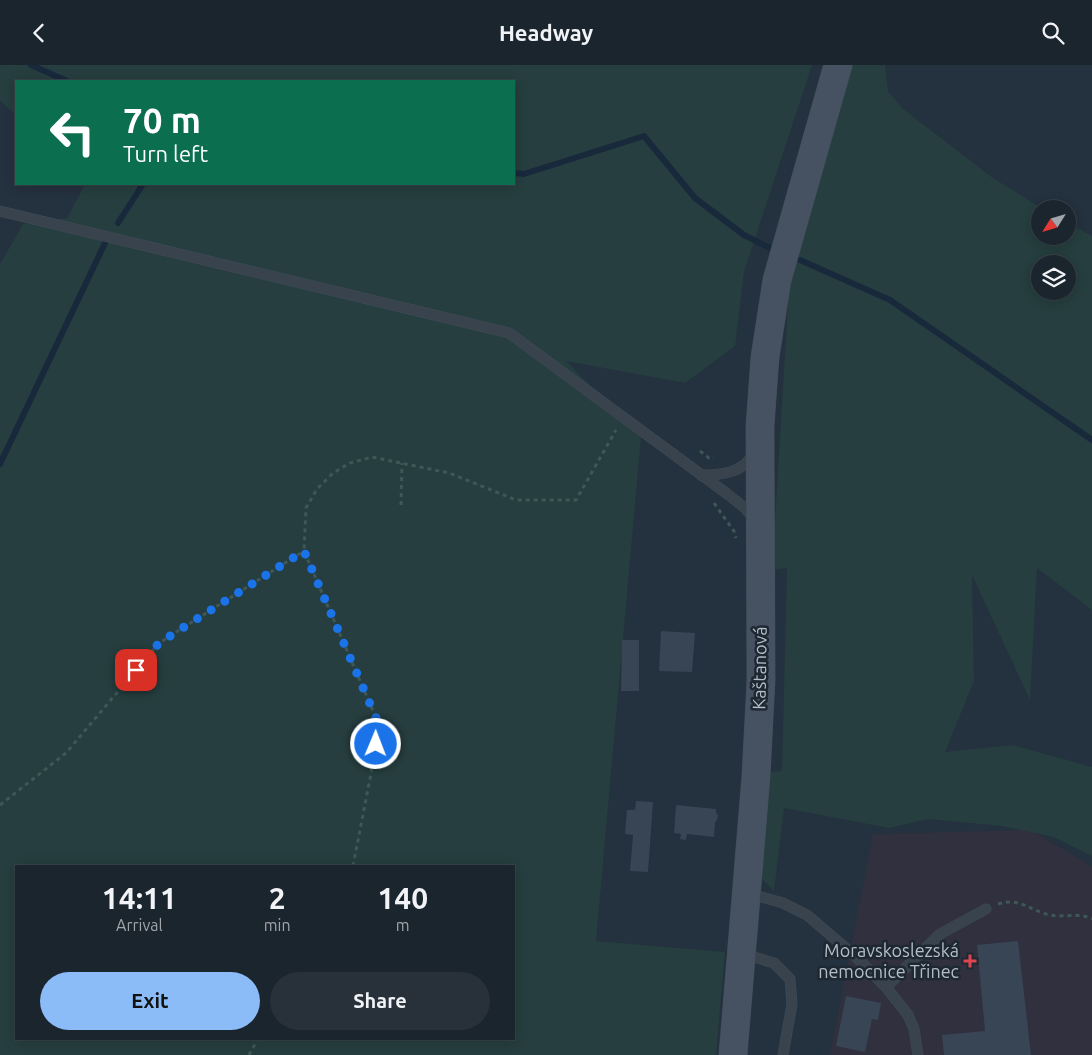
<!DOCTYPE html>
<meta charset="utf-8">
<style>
body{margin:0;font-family:Ubuntu,sans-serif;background:#28313a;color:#f1f3f6;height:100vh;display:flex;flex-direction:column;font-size:19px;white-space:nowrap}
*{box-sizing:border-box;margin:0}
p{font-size:16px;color:#a0a5aa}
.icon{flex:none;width:28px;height:28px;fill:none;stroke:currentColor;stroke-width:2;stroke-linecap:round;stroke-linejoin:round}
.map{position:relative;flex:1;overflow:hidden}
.panel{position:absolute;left:15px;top:800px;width:500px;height:175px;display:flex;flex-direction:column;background:#1b252e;border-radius:0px;box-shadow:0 2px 12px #0003,0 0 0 1px #39424a}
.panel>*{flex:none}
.top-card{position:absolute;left:15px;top:15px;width:500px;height:105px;border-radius:0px;box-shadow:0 2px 12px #0003,0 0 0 1px #39424a;background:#0b6e4f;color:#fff;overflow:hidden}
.needle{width:32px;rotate:233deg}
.fabs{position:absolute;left:1031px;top:135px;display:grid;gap:10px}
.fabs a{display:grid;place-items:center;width:45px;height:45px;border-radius:50%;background:#1b252e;box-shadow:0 2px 12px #0003,0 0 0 1px #39424a;font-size:25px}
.pin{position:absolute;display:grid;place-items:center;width:42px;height:42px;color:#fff;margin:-21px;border-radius:10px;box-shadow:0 2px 8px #0006}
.me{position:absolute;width:55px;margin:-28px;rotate:1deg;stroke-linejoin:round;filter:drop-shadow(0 0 4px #0008)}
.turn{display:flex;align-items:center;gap:18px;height:105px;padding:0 25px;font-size:22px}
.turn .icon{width:65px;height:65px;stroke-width:2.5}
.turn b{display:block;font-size:35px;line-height:42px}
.eta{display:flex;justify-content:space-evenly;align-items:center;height:85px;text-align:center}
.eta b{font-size:30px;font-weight:600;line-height:35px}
.button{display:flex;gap:10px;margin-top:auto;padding:10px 25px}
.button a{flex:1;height:58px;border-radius:30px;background:#8cbcf7;color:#111;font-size:20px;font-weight:600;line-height:58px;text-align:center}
.button a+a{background:#28313a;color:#f1f3f6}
header{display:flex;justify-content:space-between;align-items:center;height:65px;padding:0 25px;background:#1b252e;font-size:22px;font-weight:600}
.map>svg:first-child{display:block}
.medical{fill:#31303f}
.green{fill:#263e3f;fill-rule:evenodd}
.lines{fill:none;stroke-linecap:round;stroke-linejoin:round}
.stream{stroke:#18293c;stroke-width:6}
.building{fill:#374554}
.lane-casing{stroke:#414c57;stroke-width:11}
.secondary-casing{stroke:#414c57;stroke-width:29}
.path{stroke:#3f5757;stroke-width:3;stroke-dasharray:4 4;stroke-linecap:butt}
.lane{stroke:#38434e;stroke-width:10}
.secondary{stroke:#465261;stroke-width:28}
.route{stroke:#1a73e8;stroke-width:9;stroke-dasharray:0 16.2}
.health-dot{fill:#e0444e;stroke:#1d2833;stroke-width:2}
.labels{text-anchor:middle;stroke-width:5;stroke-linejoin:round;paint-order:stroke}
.street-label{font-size:18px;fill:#b4bec9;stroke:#1d2833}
.poi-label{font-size:18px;fill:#b4bec9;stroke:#1d2833;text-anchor:end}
</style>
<header><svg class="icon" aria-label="back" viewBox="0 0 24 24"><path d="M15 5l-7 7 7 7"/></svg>Headway<svg class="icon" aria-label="search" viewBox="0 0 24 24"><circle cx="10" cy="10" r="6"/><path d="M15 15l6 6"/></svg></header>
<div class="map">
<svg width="1092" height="990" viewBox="0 0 1092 990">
<rect width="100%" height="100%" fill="#24313e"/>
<path class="medical" d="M 1030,765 L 1092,801 L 1092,990 L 830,990 L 873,769 Z"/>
<g class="green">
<path d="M 0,0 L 812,0 L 744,207 L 735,281 L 685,318 L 566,296 L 641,372 L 596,876 L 725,887 L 716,990 L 0,990 L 0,199 L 23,159 L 67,153 L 85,119 L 514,119 L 514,16 L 16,16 L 16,50 L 0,36 ZM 16,801 L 514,801 L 514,974 L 16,974 Z"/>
<path d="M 849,0 L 885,0 L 888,26 L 903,44 L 993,113 L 1043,144 L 1040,144 L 1040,171 L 1068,171 L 1068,158 L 1092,171 L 1092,545 L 1037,503 L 1030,635 L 972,510 L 974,616 L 945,687 L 1012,680 L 1092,702 L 1092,791 L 1054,772 L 1002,761 L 928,754 L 889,763 L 784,743 L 774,826 L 761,813 L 769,707 L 782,706 L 787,503 L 772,505 L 789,222 ZM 1040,199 L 1068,199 L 1068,226 L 1040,226 Z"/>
</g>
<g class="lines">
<g class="stream">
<path d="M 31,0 L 67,16"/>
<path d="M 514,108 L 524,109 L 644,71 L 695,133 L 744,170 L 774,185"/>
<path d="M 118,158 L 143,119"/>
<path d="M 800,195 L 890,235 L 1092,375"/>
<path d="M 0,399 L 105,178"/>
</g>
</g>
<g class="building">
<path d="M 661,566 L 695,568 L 692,607 L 659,606 Z"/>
<path d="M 622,575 L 639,575 L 639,626 L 621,626 Z"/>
<path d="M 636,736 L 653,737 L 648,807 L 630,806 L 633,770 L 625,769 L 627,745 L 635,745 Z"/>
<path d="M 676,740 L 716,744 L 716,748 L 718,750 L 717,755 L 715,757 L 714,772 L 687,769 L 686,775 L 680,774 L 681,769 L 674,768 Z"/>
<path d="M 1018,876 L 1031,990 L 944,990 L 942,970 L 985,966 L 977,880 Z"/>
<path d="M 846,931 L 881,938 L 878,955 L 872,954 L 865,987 L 836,981 Z"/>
</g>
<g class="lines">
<defs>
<g id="lane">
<path d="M 0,146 L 509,268 L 726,428 L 745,443 L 755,455"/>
<path d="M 701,410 C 723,410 742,408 754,389"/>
<path d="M 747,828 L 783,838 L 807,850 L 855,891 L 886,922 L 908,950 L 914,964 L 918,990"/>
<path d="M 744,889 L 774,898 L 790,914 L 792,939 L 783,990"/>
<path d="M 886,922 L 940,869 L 986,844"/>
</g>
<path id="secondary" d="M 733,990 L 756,711 L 761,615 L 760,361 L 765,292 L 777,215 L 838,0"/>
</defs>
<use href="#lane" class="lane-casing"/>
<use href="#secondary" class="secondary-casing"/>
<g class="path">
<path d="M 700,386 L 709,393 L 714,393"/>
<path d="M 714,438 L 734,466 L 736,473"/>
<path d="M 401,440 L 402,398"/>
<path d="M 0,740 L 66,688 L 159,578 L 304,486"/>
<path d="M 353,801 L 380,662 L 304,486 L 306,443 L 317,424 L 333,408 L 350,398 L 372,392 L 449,408 L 516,435 L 576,435 L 616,365"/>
<path d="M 998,839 C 1021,832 1030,846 1050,850 C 1064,853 1079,847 1092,854"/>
<path d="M 249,990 L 258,974"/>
</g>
<use href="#lane" class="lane"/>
<use href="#secondary" class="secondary"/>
</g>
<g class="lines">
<path class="route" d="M 136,605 L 159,578 L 304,486 L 380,662 L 376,679"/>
</g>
<path class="health-dot" d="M967.5 888.5h5v5h5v5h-5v5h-5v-5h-5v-5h5z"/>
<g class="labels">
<g class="street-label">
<text transform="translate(760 603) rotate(-89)" y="6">Kaštanová</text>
</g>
<g class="poi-label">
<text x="959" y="892">Moravskoslezská<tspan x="959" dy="21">nemocnice Třinec</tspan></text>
</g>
</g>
</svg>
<div class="fabs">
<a><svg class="needle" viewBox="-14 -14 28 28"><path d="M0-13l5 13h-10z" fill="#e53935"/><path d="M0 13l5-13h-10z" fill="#a0a5aa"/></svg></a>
<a><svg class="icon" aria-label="layers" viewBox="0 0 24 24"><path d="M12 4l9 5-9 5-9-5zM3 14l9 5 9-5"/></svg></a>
</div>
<div class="pin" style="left:136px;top:605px;background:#d93025"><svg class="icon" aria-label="arrive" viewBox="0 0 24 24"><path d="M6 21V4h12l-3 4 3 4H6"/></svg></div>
<svg class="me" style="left:376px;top:679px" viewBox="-20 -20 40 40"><circle r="17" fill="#1a73e8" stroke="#fff" stroke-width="3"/><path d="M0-11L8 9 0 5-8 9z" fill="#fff"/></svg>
<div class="top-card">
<div class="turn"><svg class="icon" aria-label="left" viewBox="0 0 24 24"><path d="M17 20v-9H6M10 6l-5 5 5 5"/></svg><div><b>70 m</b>Turn left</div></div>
</div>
<section class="panel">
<div class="eta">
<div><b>14:11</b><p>Arrival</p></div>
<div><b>2</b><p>min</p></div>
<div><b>140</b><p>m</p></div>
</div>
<div class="button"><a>Exit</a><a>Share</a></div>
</section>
</div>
